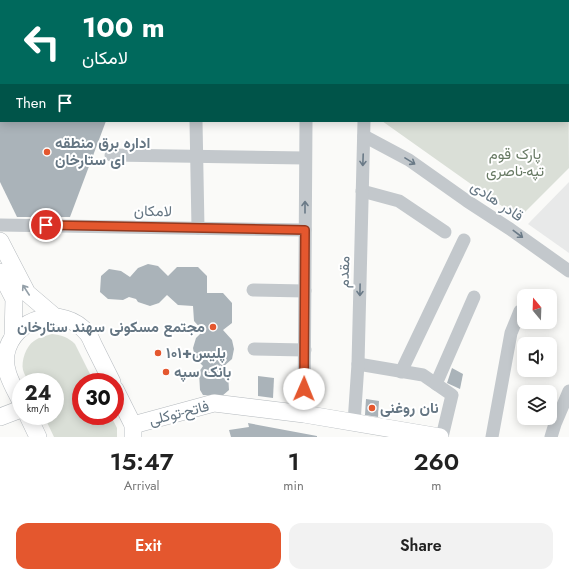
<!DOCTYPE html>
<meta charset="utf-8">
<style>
body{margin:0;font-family:Jost,Vazirmatn,sans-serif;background:#f2f2f2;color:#222;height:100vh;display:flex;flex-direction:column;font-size:15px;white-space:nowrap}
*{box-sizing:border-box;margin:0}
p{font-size:13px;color:#767676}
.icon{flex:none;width:22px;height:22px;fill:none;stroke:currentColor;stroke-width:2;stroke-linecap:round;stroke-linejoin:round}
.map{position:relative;height:437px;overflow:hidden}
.drawer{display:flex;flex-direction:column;background:#fff;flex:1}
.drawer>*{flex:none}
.banner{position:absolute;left:0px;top:0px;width:569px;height:122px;box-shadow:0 2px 10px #0003;background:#00695c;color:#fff;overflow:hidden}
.needle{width:26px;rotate:341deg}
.fabs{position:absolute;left:517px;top:289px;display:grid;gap:8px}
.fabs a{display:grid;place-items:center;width:40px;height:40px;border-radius:8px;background:#fff;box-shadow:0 2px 10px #0003;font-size:20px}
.speed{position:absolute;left:12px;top:373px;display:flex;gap:8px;font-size:20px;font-weight:700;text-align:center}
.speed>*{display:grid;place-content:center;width:52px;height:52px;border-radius:50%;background:#fff;box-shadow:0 2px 10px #0003;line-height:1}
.speed small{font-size:10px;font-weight:400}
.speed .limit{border:6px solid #d22;background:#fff;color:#111}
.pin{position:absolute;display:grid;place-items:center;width:34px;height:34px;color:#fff;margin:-17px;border:2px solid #fff;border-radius:50%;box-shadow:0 1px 4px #0007}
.me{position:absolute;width:44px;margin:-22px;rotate:1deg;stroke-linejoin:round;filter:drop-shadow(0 0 3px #0008)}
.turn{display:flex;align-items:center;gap:14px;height:84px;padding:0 16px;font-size:18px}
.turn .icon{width:52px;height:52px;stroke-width:2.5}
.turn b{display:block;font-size:28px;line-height:34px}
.then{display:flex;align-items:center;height:38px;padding:0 16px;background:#0003;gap:8px;font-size:15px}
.eta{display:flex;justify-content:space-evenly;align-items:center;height:68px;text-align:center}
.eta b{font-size:24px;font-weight:600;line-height:28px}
.button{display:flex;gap:8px;margin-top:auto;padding:8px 16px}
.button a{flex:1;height:46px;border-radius:12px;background:#e4572e;color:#fff;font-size:16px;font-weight:600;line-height:46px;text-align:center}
.button a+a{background:#f2f2f2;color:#222}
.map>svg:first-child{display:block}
.built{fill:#e8e9e9}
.green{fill:#dadfd7}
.building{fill:#aab3b9}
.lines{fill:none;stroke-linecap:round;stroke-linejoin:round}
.major-casing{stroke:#b5babe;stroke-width:18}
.minor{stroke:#c3c8cc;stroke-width:13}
.major{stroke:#fff;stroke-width:17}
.oneway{stroke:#6a7a87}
.oneway2{stroke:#939fa8}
.route-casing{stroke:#94391e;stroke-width:10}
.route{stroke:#e4572e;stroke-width:7}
.poi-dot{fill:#e4572e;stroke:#fff;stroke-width:1.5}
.labels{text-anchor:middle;stroke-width:4;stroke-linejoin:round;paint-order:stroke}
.poi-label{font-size:15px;font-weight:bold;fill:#657683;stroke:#fff;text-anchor:start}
.park-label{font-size:15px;fill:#687a64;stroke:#fff}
.street-label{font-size:15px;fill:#657683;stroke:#fff}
</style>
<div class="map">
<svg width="569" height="437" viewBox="0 0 569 437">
<rect width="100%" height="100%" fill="#fafaf8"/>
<g class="built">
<path d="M 0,0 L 107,0 L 108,1 L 1,1 L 0,101 Z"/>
<path d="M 569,182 L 569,253 L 528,224 Z"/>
</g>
<g class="green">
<path d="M 568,31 L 569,168 L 519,218 L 382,121 L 568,121 Z"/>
<path d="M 52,334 C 61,335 68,337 75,344 L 94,382 L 81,382 L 81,416 L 111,416 L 117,428 L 117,437 L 54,437 L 44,416 L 55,416 L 55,382 L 28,382 C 27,378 24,374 23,370 C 21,361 26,346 34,341 C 39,337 45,336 52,334 Z"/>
</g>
<g class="building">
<path d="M 0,121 L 106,121 L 70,217 L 17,217 L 0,182 Z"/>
<path d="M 148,264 L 158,266 L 168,276 L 177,267 L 198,267 L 207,276 L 207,293 L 223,293 L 232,303 L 232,323 L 223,330 L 232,340 L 234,349 L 232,359 L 224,366 L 228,374 L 229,390 L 222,396 L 203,395 L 200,390 L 199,372 L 203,366 L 195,358 L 193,348 L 196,338 L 203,331 L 194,321 L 193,306 L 178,305 L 167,295 L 159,303 L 150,306 L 138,302 L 136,299 L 129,297 L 123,300 L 108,299 L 100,292 L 101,276 L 109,269 L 121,271 L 130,277 L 138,268 Z"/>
<path d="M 452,368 L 463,374 L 460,389 L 447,383 Z"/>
<path d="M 258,376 L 274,378 L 273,398 L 258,396 Z"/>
<path d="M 366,399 L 379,401 L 378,417 L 365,415 Z"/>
<path d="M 248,423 L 317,436 L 317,437 L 231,437 L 229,430 L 249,427 Z"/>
</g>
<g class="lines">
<defs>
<g id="major">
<path d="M 0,241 L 27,293 L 54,316"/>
<path d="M 0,272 L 14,299 L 13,336"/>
<path d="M 115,389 L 133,425 L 133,437"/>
<path d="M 21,402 C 14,387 3,371 6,354 C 13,317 64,304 87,333 C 90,336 92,342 94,346 C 100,358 106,370 112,382"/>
<path d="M 28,416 L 38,437"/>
<path d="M 0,417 L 21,409"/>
<path d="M 133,425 L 214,403 L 304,414 L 440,437"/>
</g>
</defs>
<use href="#major" class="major-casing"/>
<g class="minor">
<path d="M 121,0 L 122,1"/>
<path d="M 558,0 L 559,1"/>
<path d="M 247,1 L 247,0"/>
<path d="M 368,1 L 368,0"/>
<path d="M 490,1 L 491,0"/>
<path d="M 568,11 L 569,12"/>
<path d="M 196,121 L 198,228"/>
<path d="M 364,136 L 409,160 L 467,201 L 510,229 L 569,271"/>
<path d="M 111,155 L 305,158"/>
<path d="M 362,191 L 399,201 L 445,232"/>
<path d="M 0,225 L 305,230"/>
<path d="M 253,290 L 305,291"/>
<path d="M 254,349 L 305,350"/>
<path d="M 358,364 L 423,375 L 452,395 L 442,437"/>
<path d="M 401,372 L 464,240"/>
<path d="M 436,384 L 474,297"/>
<path d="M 304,414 L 306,121"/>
<path d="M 354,423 L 358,364 L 364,121"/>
<path d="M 492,437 L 511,333 L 520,311"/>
<path d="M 551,437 L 555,424 L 569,391"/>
</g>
<use href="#major" class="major"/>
</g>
<defs><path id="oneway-shaft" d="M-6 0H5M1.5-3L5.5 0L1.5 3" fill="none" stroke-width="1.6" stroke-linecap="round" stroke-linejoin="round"/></defs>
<g class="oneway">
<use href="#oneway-shaft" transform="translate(363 160) rotate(92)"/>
<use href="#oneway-shaft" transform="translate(410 161) rotate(32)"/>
<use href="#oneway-shaft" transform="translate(305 207) rotate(-90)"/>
<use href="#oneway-shaft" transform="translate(518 234) rotate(37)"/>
<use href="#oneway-shaft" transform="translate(360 290) rotate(91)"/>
</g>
<use class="oneway2" href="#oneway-shaft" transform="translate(26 290) rotate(-123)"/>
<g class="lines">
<defs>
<path id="route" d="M 46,225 L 305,230 L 304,389"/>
</defs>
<use href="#route" class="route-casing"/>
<use href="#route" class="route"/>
</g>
<g class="poi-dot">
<circle cx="47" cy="152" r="4"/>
<circle cx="213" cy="327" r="4"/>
<circle cx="158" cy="353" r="4"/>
<circle cx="166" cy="372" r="4"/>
<circle cx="372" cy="408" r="4"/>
</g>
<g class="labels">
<g class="poi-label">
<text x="55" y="148">اداره برق منطقه<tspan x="55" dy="17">ای ستارخان</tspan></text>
<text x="205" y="332" text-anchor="end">مجتمع مسکونی سهند ستارخان</text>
<text x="166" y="358">پلیس+۱۰۱</text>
<text x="174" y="377">بانک سپه</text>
<text x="380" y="413">نان روغنی</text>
</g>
<g class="park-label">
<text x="515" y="159">پارک قوم<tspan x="515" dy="17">تپه-ناصری</tspan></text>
</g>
<g class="street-label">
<text transform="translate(497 201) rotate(34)" y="5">قادر هادی</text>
<text transform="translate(153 211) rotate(1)" y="5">لامکان</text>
<text transform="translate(344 272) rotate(-89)" y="5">مقدم</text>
<text transform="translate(179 413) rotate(-14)" y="5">فاتح-توکلی</text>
</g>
</g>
</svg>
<div class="fabs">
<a><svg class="needle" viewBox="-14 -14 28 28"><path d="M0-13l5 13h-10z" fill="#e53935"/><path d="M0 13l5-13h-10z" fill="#767676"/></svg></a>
<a><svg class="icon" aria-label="sound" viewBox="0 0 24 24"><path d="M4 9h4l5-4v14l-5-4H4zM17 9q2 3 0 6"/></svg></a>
<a><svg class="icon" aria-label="layers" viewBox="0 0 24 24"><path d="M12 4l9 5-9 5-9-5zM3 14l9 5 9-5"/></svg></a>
</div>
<div class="speed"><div>24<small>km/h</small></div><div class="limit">30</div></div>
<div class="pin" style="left:46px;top:225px;background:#d93025"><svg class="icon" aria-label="arrive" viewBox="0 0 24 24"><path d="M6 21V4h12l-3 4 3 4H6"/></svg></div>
<svg class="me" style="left:304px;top:389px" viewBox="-20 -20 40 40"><circle r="19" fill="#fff"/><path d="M0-13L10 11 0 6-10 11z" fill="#e4572e"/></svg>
<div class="banner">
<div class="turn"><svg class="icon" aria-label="left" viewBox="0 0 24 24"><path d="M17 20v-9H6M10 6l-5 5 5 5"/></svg><div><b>100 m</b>لامکان</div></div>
<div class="then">Then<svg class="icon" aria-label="arrive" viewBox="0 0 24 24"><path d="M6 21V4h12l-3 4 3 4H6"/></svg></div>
</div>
</div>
<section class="drawer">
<div class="eta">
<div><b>15:47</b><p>Arrival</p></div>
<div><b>1</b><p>min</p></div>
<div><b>260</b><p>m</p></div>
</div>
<div class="button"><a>Exit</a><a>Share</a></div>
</section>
